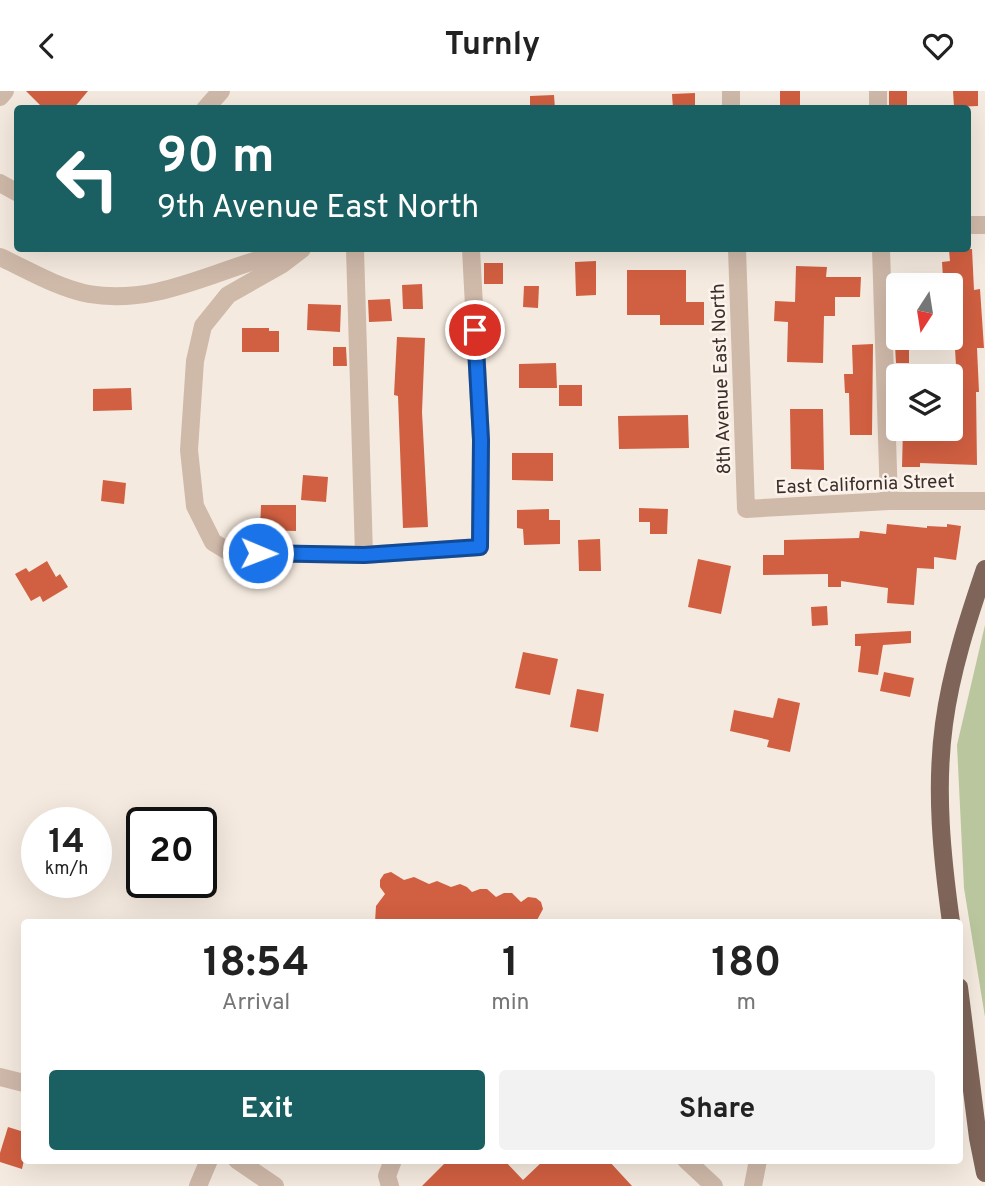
<!DOCTYPE html>
<style>
body{margin:0;font-family:Overpass,sans-serif;background:#f2f2f2;color:#222;height:100vh;display:flex;flex-direction:column;font-size:26px;white-space:nowrap}
*{box-sizing:border-box;margin:0}
p{font-size:23px;color:#767676}
.icon{flex:none;width:38px;height:38px;fill:none;stroke:currentColor;stroke-width:2;stroke-linecap:round;stroke-linejoin:round}
.map{position:relative;flex:1;overflow:hidden}
.panel{position:absolute;left:21px;top:828px;width:942px;height:245px;display:flex;flex-direction:column;background:#fff;border-radius:7px;box-shadow:0 7px 28px #0002}
.panel>*{flex:none}
.top-card{position:absolute;left:14px;top:14px;width:957px;height:147px;border-radius:7px;box-shadow:0 7px 28px #0002;background:#1a5f62;color:#fff;overflow:hidden}
.needle{width:46px;rotate:192deg}
.tools{position:absolute;left:886px;top:182px;display:grid;gap:14px}
.tools a{display:grid;place-items:center;width:77px;height:77px;border-radius:7px;background:#fff;box-shadow:0 7px 28px #0002;font-size:35px}
.speed{position:absolute;left:21px;top:716px;display:flex;gap:14px;font-size:35px;font-weight:700;text-align:center}
.speed>*{display:grid;place-content:center;width:91px;height:91px;border-radius:50%;background:#fff;box-shadow:0 7px 28px #0002;line-height:1}
.speed small{font-size:18px;font-weight:400}
.speed .limit{border:4px solid #111;border-radius:10px;background:#fff;color:#111}
.pin{position:absolute;display:grid;place-items:center;width:60px;height:60px;color:#fff;margin:-30px;border:4px solid #fff;border-radius:50%;box-shadow:0 2px 7px #0007}
.me{position:absolute;width:77px;margin:-38px;rotate:91deg;stroke-linejoin:round;filter:drop-shadow(0 0 5px #0008)}
.turn{display:flex;align-items:center;gap:24px;height:147px;padding:0 28px;font-size:32px}
.turn .icon{width:91px;height:91px;stroke-width:2.5}
.turn b{display:block;font-size:49px;line-height:60px}
.eta{display:flex;justify-content:space-evenly;align-items:center;height:119px;text-align:center}
.eta b{font-size:42px;font-weight:700;line-height:49px}
.cta{display:flex;gap:14px;margin-top:auto;padding:14px 28px}
.cta a{flex:1;height:80px;border-radius:7px;background:#1a5f62;color:#fff;font-size:28px;font-weight:700;line-height:80px;text-align:center}
.cta a+a{background:#f2f2f2;color:#222}
header{display:flex;justify-content:space-between;align-items:center;height:91px;padding:0 28px;background:#fff;font-size:32px;font-weight:700}
.map>svg:first-child{display:block}
.green{fill:#bac69d}
.building{fill:#d15f41}
.lines{fill:none;stroke-linecap:round;stroke-linejoin:round}
.minor{stroke:#cfb9a9;stroke-width:18}
.major{stroke:#7f6559;stroke-width:18}
.route-casing{stroke:#114b97;stroke-width:18}
.route{stroke:#1a73e8;stroke-width:12}
.labels{text-anchor:middle;stroke-width:5;stroke-linejoin:round;paint-order:stroke}
.street-label{font-size:19px;fill:#3b2e29;stroke:#fcf4ec}
</style>
<header><svg class="icon" aria-label="back" viewBox="0 0 24 24"><path d="M15 5l-7 7 7 7"/></svg>Turnly<svg class="icon" aria-label="heart" viewBox="0 0 24 24"><path d="M12 20l-8-8c-3-5 5-10 8-4 3-6 11-1 8 4z"/></svg></header>
<div class="map">
<svg width="985" height="1095" viewBox="0 0 985 1095">
<rect width="100%" height="100%" fill="#f5eadf"/>
<path class="green" d="M 985,534 L 985,926 L 964,797 L 957,654 Z"/>
<g class="building">
<path d="M 26,0 L 88,0 L 73,18 L 44,18 Z"/>
<rect x="780" y="0" width="20" height="18"/>
<rect x="889" y="0" width="18" height="18"/>
<path d="M 953,0 L 978,0 L 978,15 L 954,16 Z"/>
<path d="M 695,2 L 695,18 L 673,18 L 672,3 Z"/>
<path d="M 554,4 L 555,18 L 530,18 L 530,5 Z"/>
<path d="M 972,158 L 974,199 L 980,198 L 984,257 L 977,257 L 979,301 L 976,301 L 977,374 L 920,372 L 920,376 L 902,376 L 903,338 L 950,338 L 950,323 L 959,322 L 955,258 L 950,258 L 950,238 L 953,238 L 951,186 L 943,187 L 942,171 L 950,170 L 949,159 Z"/>
<path d="M 596,170 L 596,204 L 576,205 L 575,171 Z"/>
<rect x="484" y="172" width="19" height="21"/>
<path d="M 796,175 L 827,176 L 826,186 L 861,186 L 860,206 L 835,206 L 835,225 L 824,225 L 823,272 L 787,271 L 788,231 L 774,230 L 775,210 L 795,211 Z"/>
<path d="M 627,179 L 686,179 L 686,211 L 704,211 L 704,234 L 660,234 L 660,224 L 627,224 Z"/>
<path d="M 422,193 L 423,218 L 403,218 L 402,194 Z"/>
<path d="M 524,195 L 539,195 L 538,217 L 523,216 Z"/>
<path d="M 390,208 L 392,230 L 369,231 L 368,209 Z"/>
<path d="M 308,213 L 341,214 L 340,241 L 307,239 Z"/>
<path d="M 242,237 L 269,237 L 269,240 L 279,240 L 279,261 L 242,261 Z"/>
<path d="M 397,246 L 425,247 L 422,321 L 428,436 L 403,437 L 398,305 L 394,304 Z"/>
<path d="M 873,253 L 872,344 L 850,344 L 849,302 L 845,302 L 844,283 L 853,283 L 852,254 Z"/>
<path d="M 895,255 L 909,255 L 909,272 L 896,272 Z"/>
<path d="M 333,256 L 346,256 L 347,275 L 333,275 Z"/>
<path d="M 556,272 L 557,297 L 519,297 L 519,273 Z"/>
<rect x="559" y="294" width="23" height="21"/>
<path d="M 131,297 L 132,319 L 93,320 L 93,298 Z"/>
<path d="M 790,318 L 823,318 L 824,379 L 791,378 Z"/>
<path d="M 688,324 L 689,357 L 619,358 L 618,325 Z"/>
<path d="M 512,362 L 553,362 L 553,390 L 512,389 Z"/>
<path d="M 303,384 L 328,386 L 326,411 L 301,409 Z"/>
<path d="M 103,389 L 126,392 L 124,413 L 101,410 Z"/>
<path d="M 261,414 L 296,414 L 296,440 L 260,439 Z"/>
<path d="M 639,417 L 668,418 L 667,443 L 650,443 L 650,431 L 639,431 Z"/>
<path d="M 549,418 L 549,429 L 560,429 L 560,453 L 524,454 L 523,438 L 517,437 L 517,419 Z"/>
<path d="M 887,433 L 927,437 L 927,435 L 947,436 L 947,433 L 961,435 L 956,469 L 934,466 L 934,478 L 917,477 L 914,514 L 887,512 L 888,497 L 841,490 L 841,496 L 828,496 L 828,483 L 763,484 L 763,464 L 784,464 L 784,449 L 859,447 L 860,440 L 886,443 Z"/>
<path d="M 600,448 L 601,480 L 579,480 L 578,449 Z"/>
<path d="M 698,468 L 731,475 L 721,523 L 688,516 Z"/>
<path d="M 47,470 L 56,486 L 60,483 L 68,496 L 43,511 L 40,505 L 31,510 L 15,483 L 26,477 L 29,481 Z"/>
<path d="M 827,515 L 828,534 L 812,535 L 811,516 Z"/>
<path d="M 911,540 L 911,552 L 883,554 L 878,584 L 858,581 L 861,555 L 855,555 L 855,543 Z"/>
<path d="M 523,561 L 558,568 L 550,604 L 515,597 Z"/>
<path d="M 884,581 L 914,587 L 910,606 L 880,600 Z"/>
<path d="M 577,598 L 604,603 L 598,641 L 570,636 Z"/>
<path d="M 778,607 L 800,612 L 790,661 L 767,656 L 769,649 L 730,640 L 734,619 L 773,627 Z"/>
<path d="M 391,781 L 404,789 L 414,786 L 429,793 L 437,790 L 451,796 L 460,793 L 467,796 L 472,801 L 480,798 L 487,798 L 496,806 L 504,802 L 512,802 L 521,811 L 528,806 L 536,807 L 541,811 L 543,818 L 536,831 L 375,831 L 376,815 L 385,803 L 380,796 L 380,789 L 384,783 Z"/>
<path d="M 8,1036 L 24,1041 L 24,1069 L 22,1078 L 0,1071 L 0,1062 Z"/>
<path d="M 448,1069 L 504,1069 L 523,1089 L 544,1069 L 608,1069 L 632,1095 L 422,1095 Z"/>
</g>
<g class="lines">
<g class="minor">
<path d="M 731,0 L 731,18"/>
<path d="M 878,0 L 878,18"/>
<path d="M 0,6 L 5,0"/>
<path d="M 205,18 L 221,0"/>
<path d="M 0,92 L 18,102"/>
<path d="M 968,134 L 985,134"/>
<path d="M 302,158 L 281,174 L 228,204 L 203,235 L 195,270 L 189,359 L 195,415 L 213,451 L 231,462 L 364,464 L 480,456 L 481,349 L 471,158"/>
<path d="M 355,158 L 364,464"/>
<path d="M 737,158 L 746,418 L 889,410 L 985,410"/>
<path d="M 881,158 L 889,410"/>
<path d="M 0,166 C 28,179 58,197 89,203 C 163,216 227,171 297,159"/>
<path d="M 0,986 L 24,992"/>
<path d="M 237,1069 L 275,1095"/>
<path d="M 686,1069 L 714,1095"/>
<path d="M 198,1095 L 209,1069"/>
<path d="M 390,1095 L 387,1085 L 393,1069"/>
<path d="M 753,1095 L 758,1069"/>
</g>
<g class="major">
<path d="M 951,831 C 942,766 935,699 944,633 C 951,580 968,528 985,478"/>
<path d="M 959,896 L 978,1047 L 985,1082"/>
</g>
</g>
<g class="lines">
<defs>
<path id="route" d="M 258,462 L 364,464 L 480,456 L 481,349 L 475,239"/>
</defs>
<use href="#route" class="route-casing"/>
<use href="#route" class="route"/>
</g>
<g class="labels">
<g class="street-label">
<text transform="translate(720 288) rotate(-92)" y="7">8th Avenue East North</text>
<text transform="translate(865 392) rotate(-2)" y="7">East California Street</text>
</g>
</g>
</svg>
<div class="tools">
<a><svg class="needle" viewBox="-14 -14 28 28"><path d="M0-13l5 13h-10z" fill="#e53935"/><path d="M0 13l5-13h-10z" fill="#767676"/></svg></a>
<a><svg class="icon" aria-label="layers" viewBox="0 0 24 24"><path d="M12 4l9 5-9 5-9-5zM3 14l9 5 9-5"/></svg></a>
</div>
<div class="speed"><div>14<small>km/h</small></div><div class="limit">20</div></div>
<div class="pin" style="left:475px;top:239px;background:#d93025"><svg class="icon" aria-label="arrive" viewBox="0 0 24 24"><path d="M6 21V4h12l-3 4 3 4H6"/></svg></div>
<svg class="me" style="left:258px;top:462px" viewBox="-20 -20 40 40"><circle r="17" fill="#1a73e8" stroke="#fff" stroke-width="3"/><path d="M0-11L8 9 0 5-8 9z" fill="#fff"/></svg>
<div class="top-card">
<div class="turn"><svg class="icon" aria-label="left" viewBox="0 0 24 24"><path d="M17 20v-9H6M10 6l-5 5 5 5"/></svg><div><b>90 m</b>9th Avenue East North</div></div>
</div>
<section class="panel">
<div class="eta">
<div><b>18:54</b><p>Arrival</p></div>
<div><b>1</b><p>min</p></div>
<div><b>180</b><p>m</p></div>
</div>
<div class="cta"><a>Exit</a><a>Share</a></div>
</section>
</div>
